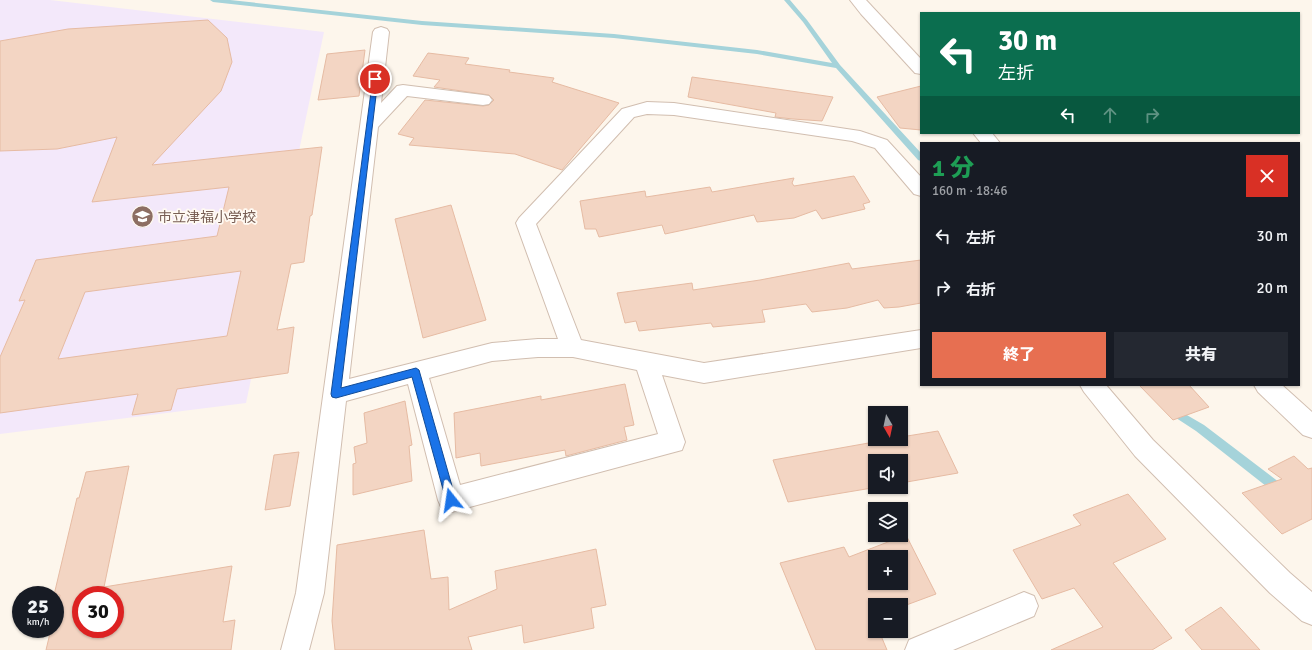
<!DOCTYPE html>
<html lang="ja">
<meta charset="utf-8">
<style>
body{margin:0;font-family:Signika,"Noto Sans JP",sans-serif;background:#242831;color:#f1f3f6;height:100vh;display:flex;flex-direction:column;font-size:15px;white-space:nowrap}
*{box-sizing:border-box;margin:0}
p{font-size:13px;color:#9ea1a6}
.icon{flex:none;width:22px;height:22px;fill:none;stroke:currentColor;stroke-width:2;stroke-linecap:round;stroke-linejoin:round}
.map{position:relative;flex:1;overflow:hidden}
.details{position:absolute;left:920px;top:142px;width:380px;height:244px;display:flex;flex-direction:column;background:#171b24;border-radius:0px;box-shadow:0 1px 3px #0004}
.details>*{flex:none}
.top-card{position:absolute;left:920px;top:12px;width:380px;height:122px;border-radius:0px;box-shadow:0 1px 3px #0004;background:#0b6e4f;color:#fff;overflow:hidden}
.needle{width:26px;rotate:171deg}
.tools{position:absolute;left:868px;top:406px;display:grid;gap:8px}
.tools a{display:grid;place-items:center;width:40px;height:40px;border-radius:0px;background:#171b24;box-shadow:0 1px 3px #0004;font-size:20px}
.speed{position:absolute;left:12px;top:586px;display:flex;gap:8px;font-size:20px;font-weight:700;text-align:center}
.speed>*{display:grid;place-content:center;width:52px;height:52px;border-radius:50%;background:#171b24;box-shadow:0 1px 3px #0004;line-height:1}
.speed small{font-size:10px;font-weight:400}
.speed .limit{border:6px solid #d22;background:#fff;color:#111}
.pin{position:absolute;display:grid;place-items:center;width:34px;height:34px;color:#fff;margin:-17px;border:2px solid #fff;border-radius:50%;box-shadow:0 1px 4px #0007}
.me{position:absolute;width:44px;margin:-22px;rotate:345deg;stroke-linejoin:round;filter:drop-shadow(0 0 3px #0008)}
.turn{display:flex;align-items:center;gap:14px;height:84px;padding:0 12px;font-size:18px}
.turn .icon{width:52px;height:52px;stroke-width:2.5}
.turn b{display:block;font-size:28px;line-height:34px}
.lanes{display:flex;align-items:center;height:38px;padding:0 12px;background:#0003;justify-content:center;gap:20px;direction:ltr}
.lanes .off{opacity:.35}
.round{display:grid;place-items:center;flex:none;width:42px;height:42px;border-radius:0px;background:#242831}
.summary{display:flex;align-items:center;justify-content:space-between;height:68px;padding:0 12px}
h1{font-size:24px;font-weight:800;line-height:30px;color:#1e9e55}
.primary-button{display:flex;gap:8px;margin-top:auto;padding:8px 12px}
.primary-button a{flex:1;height:46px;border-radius:0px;background:#e76f51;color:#fff;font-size:16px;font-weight:800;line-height:46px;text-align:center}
.primary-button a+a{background:#242831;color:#f1f3f6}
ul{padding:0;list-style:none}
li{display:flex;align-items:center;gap:12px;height:52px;padding:0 12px}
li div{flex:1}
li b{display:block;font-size:15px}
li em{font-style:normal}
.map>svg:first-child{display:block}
.education{fill:#f3e8fa}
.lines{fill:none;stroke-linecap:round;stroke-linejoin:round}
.stream{fill:#a5d3da;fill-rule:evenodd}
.building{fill:#f3d5c3;stroke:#e6bba3;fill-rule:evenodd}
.minor-casing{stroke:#d1beb0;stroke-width:2}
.minor{fill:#fff;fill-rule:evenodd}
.route{fill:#1a73e8;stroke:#114b97}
.labels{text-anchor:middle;stroke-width:3.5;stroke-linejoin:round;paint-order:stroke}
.education-label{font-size:14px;fill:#785e54;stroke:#fffaf3;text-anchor:start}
</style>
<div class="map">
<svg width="1312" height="650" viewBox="0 0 1312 650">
<rect width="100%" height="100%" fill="#fdf6ec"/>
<path class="education" d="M 0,0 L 50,0 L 324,32 L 246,403 L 0,434 Z"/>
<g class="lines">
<g class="stream">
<path d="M 210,0 L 230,0 L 422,21 L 614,34 L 757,50 L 832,63 L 803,22 L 784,0 L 790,0 L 807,20 L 840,65 L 921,153 L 921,161 L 918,160 L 836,68 L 757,54 L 614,38 L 422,25 L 213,2 Z"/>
<path d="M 1173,407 L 1204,425 L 1284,486 L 1285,490 L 1284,494 L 1280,495 L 1276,494 L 1196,431 L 1170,414 L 1168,411 L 1170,408 Z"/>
</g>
</g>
<g class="building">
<path d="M 208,20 L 227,38 L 232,62 L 221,91 L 152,165 L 322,147 L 312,215 L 310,216 L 304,262 L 291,264 L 277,330 L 294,327 L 288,373 L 177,389 L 171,410 L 132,415 L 138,394 L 0,413 L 0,357 L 25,300 L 19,301 L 36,260 L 217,236 L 229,187 L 92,202 L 117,137 L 57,149 L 0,151 L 0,41 L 68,29 ZM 241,271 L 227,336 L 58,359 L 85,292 Z"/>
<path d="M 365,50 L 359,96 L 318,100 L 327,54 Z"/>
<path d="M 428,53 L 469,58 L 465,64 L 510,70 L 509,72 L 554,78 L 552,82 L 619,103 L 562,170 L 515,154 L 409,145 L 414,138 L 398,134 L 425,100 L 483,106 L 489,105 L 494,100 L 489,95 L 434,87 L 440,80 L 413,76 Z"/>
<path d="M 692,77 L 833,97 L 822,121 L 793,119 L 775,117 L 776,113 L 688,97 Z"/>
<path d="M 921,86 L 921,130 L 900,128 L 877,97 Z"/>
<path d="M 854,176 L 870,202 L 863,204 L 865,209 L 822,219 L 816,210 L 794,218 L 757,222 L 754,215 L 665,234 L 662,225 L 599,237 L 596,229 L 585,229 L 580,201 L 645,191 L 646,197 L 710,187 L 712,192 L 794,178 L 792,183 L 794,186 Z"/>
<path d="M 451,205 L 486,320 L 423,338 L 395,219 Z"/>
<path d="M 921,260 L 921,303 L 899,307 L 884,308 L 878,300 L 847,308 L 812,312 L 806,304 L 762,310 L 765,322 L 713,327 L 711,323 L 639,331 L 636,321 L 625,323 L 617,293 L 692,283 L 693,290 L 760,280 L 849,263 L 852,269 Z"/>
<path d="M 625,384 L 634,425 L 624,427 L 627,440 L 566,456 L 565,450 L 481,466 L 480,453 L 456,458 L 454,413 L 541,396 L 541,400 Z"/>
<path d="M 1139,385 L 1189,385 L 1209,407 L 1173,420 Z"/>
<path d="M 405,401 L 412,445 L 409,446 L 412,481 L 353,495 L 353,464 L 356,463 L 354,447 L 367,443 L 364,413 Z"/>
<path d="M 938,431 L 958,473 L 901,483 L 901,461 L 875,461 L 875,487 L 878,487 L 788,502 L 773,460 L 891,439 L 901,439 L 901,437 Z"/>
<path d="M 299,452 L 290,506 L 265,510 L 274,455 Z"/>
<path d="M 1294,456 L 1308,469 L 1312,468 L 1312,519 L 1282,534 L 1242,493 L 1282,479 L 1268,469 Z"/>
<path d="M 129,466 L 104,587 L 232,566 L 223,622 L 235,620 L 231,650 L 46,650 L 51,629 L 55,629 L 55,615 L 60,595 L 54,595 L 77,498 L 79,498 L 86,472 ZM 81,595 L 115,595 L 115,629 L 81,629 Z"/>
<path d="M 1128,494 L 1166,539 L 1113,563 L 1172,638 L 1152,650 L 1051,650 L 1103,627 L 1074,588 L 1042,599 L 1013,550 L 1081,525 L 1073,515 Z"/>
<path d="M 424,530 L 431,579 L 448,577 L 449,610 L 497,589 L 495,571 L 596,549 L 606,605 L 591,608 L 594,628 L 524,643 L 522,625 L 468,637 L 472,650 L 335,650 L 332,621 L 337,545 Z"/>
<path d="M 906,535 L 936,594 L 901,607 L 901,605 L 875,605 L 875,616 L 873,616 L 875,631 L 879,631 L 887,650 L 816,650 L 780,563 L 844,547 L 849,557 ZM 875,557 L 901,557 L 901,583 L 875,583 Z"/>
<path d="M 1221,607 L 1260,650 L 1202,650 L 1185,630 Z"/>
</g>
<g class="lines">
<defs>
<g id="minor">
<path d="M 850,0 L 866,0 L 921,59 L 921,74 L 915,73 L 861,14 Z"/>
<path d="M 381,27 L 387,29 L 389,32 L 381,103 L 397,86 L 403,85 L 483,95 L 489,96 L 492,100 L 489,104 L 483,105 L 407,96 L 378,127 L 349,379 L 492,343 L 538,339 L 558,339 L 516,223 L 519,218 L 622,109 L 647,102 L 674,103 L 860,131 L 887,140 L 921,177 L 921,196 L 914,194 L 875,148 L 852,141 L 674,115 L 647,114 L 634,117 L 536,224 L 581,340 L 704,363 L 921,330 L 921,348 L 704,383 L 662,375 L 685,442 L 682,450 L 451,512 L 442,509 L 438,500 L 408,384 L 346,401 L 324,593 L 309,650 L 281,650 L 296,593 L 373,32 L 375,29 ZM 538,357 L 573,357 L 637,370 L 658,434 L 460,485 L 429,378 L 492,361 Z"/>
<path d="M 973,133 L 992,133 L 1000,143 L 981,143 Z"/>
<path d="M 1080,385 L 1106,385 L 1153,440 L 1290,573 L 1312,592 L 1312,625 L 1302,621 L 1270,593 L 1135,456 L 1084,392 Z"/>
<path d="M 1254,385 L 1282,385 L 1312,412 L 1312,438 L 1303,435 L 1258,392 Z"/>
<path d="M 1024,592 L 1034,596 L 1038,606 L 1034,616 L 953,650 L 905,650 L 909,640 Z"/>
</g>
</defs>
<use href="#minor" class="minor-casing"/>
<use href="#minor" class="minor"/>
</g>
<path class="route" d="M 373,77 L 375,77 L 378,79 L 341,388 L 416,368 L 419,370 L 456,500 L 455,503 L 451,505 L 447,503 L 446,500 L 412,377 L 336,398 L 332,397 L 331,394 Z"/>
<defs>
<symbol id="school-disc" viewBox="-11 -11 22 22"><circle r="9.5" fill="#8d6e63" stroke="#fffaf3"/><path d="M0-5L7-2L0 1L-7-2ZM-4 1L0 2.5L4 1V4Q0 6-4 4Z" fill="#fff"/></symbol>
</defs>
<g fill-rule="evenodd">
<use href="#school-disc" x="130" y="204" width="25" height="25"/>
</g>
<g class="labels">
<g class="education-label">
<text x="158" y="222">市立津福小学校</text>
</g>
</g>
</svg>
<div class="tools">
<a><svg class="needle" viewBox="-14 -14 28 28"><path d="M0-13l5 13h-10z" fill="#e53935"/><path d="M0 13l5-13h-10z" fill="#9ea1a6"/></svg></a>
<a><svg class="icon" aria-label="sound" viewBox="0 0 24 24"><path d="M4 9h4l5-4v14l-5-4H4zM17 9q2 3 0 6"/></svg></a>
<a><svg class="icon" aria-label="layers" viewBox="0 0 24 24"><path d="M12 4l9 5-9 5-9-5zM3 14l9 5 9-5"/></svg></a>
<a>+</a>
<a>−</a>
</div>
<div class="speed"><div>25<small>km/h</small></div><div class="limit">30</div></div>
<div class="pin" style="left:375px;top:79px;background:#d93025"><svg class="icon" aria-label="arrive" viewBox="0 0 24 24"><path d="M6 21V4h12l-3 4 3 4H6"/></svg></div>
<svg class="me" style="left:451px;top:500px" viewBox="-20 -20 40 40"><path d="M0-17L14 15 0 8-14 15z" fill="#1a73e8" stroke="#fff" stroke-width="4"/></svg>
<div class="top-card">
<div class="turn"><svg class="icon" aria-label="left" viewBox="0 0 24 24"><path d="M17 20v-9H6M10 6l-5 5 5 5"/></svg><div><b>30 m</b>左折</div></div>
<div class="lanes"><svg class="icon" aria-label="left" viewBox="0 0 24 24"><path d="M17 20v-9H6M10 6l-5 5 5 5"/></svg><svg class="icon off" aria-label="ahead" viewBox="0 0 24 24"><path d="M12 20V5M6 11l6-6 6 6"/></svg><svg class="icon off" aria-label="right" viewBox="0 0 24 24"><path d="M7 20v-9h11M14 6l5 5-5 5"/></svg></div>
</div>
<section class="details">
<div class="summary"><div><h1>1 分</h1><p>160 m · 18:46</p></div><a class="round" style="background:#d93025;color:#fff"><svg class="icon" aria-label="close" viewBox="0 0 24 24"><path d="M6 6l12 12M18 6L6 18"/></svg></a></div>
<ul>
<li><svg class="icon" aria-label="left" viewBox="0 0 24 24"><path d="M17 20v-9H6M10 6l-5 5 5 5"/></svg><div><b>左折</b></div><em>30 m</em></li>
<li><svg class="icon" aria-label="right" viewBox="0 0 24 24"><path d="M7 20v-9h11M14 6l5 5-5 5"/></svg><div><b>右折</b></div><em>20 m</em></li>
</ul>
<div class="primary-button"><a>終了</a><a>共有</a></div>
</section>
</div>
